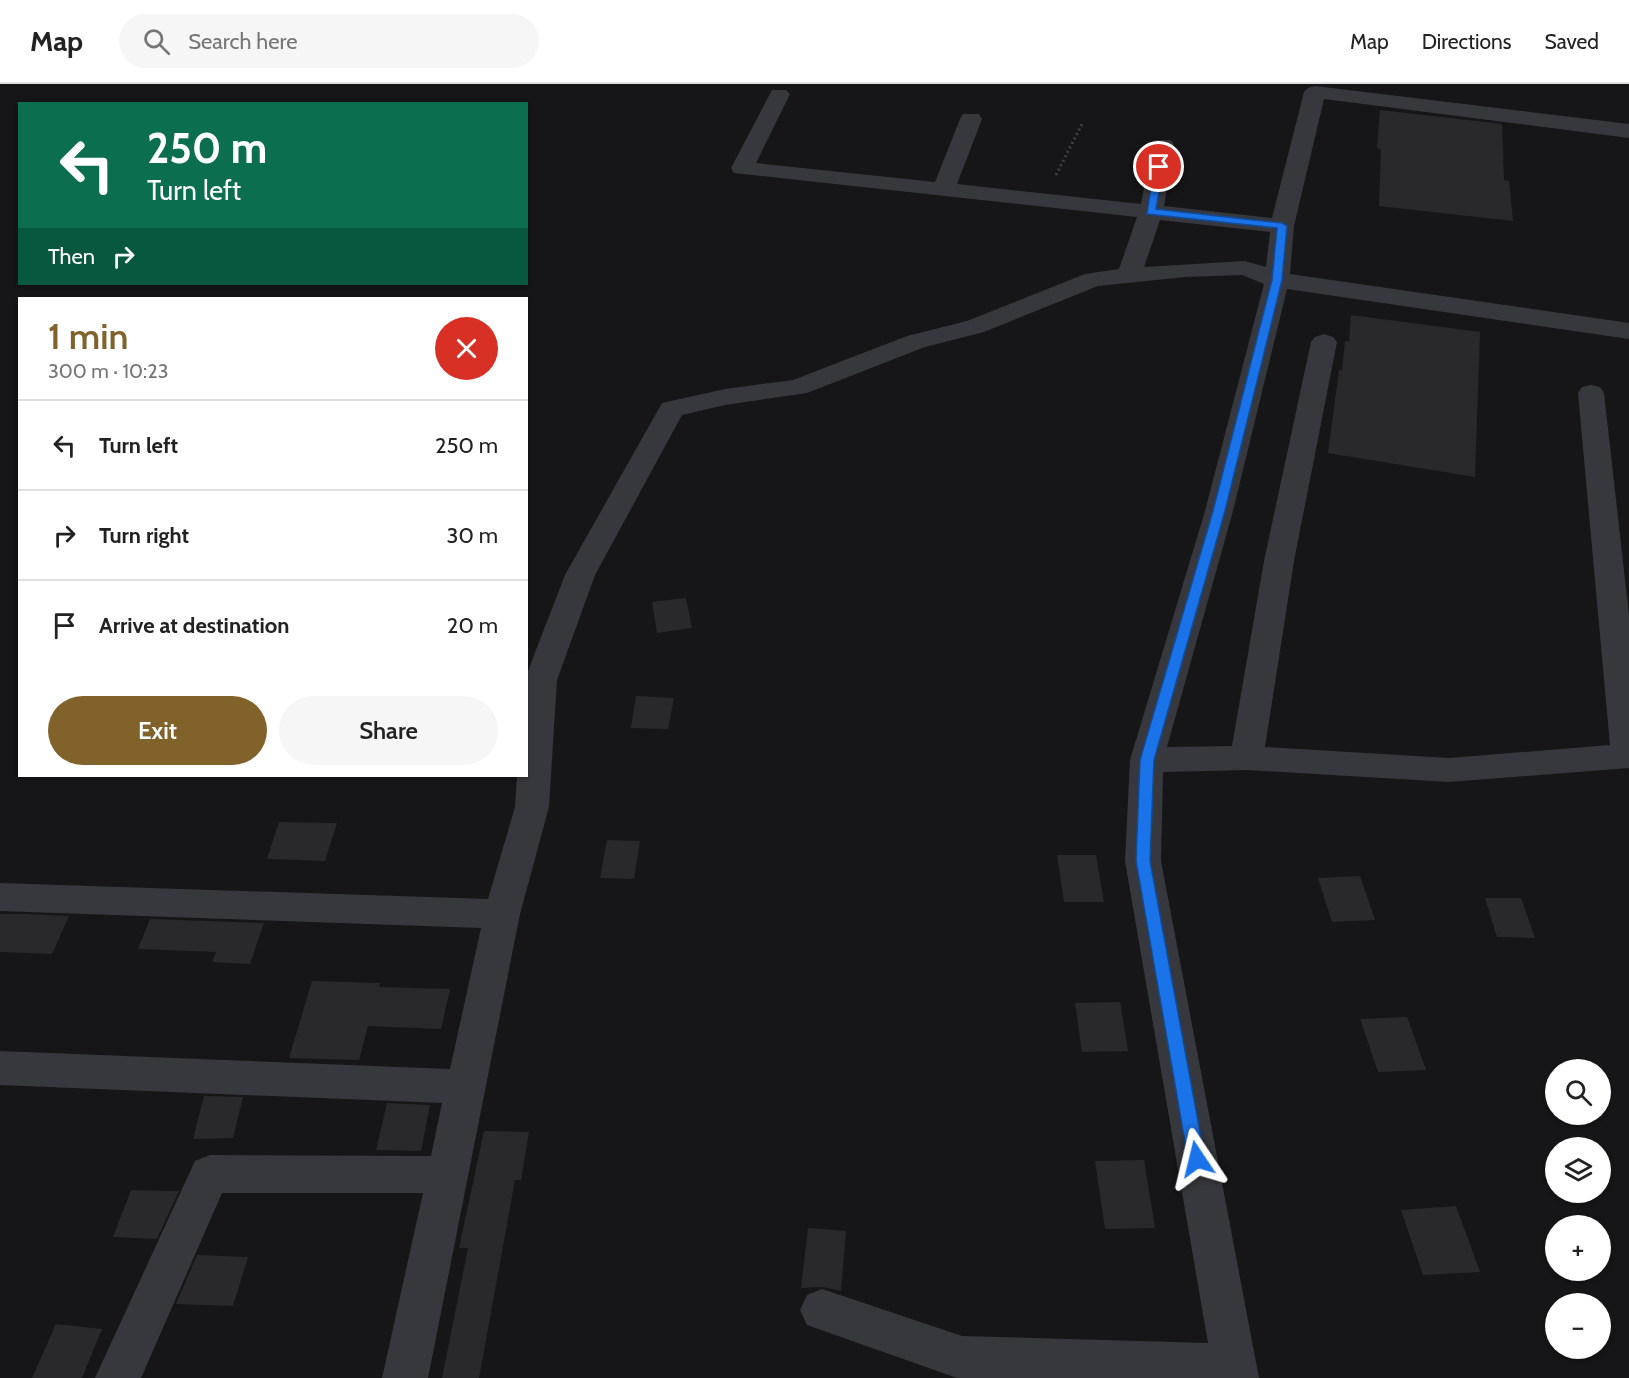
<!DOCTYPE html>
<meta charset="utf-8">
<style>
body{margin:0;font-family:Cabin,sans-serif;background:#f6f6f6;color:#222;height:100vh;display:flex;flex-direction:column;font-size:22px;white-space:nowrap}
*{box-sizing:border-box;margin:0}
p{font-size:20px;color:#767676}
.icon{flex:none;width:33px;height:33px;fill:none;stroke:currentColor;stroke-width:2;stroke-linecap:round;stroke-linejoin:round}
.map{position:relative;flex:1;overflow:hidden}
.details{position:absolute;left:18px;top:213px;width:510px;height:480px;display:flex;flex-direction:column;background:#fff;border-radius:0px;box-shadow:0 2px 4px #0004}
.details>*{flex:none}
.guide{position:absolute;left:18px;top:18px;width:510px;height:183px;border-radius:0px;box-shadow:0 2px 4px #0004;background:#0b6e4f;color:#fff;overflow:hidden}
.controls{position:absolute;left:1545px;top:975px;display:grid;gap:12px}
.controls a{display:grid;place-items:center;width:66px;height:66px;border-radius:50%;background:#fff;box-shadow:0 2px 4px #0004;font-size:30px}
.pin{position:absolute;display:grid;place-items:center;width:51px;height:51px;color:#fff;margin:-26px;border:3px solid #fff;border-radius:50%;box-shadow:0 2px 6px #0007}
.me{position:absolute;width:66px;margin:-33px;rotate:350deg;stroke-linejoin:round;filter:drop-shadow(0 0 4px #0008)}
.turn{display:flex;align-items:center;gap:21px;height:126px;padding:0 30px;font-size:27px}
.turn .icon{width:78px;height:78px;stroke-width:2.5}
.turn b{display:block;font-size:42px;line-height:51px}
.then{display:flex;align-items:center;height:57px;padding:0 30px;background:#0003;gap:12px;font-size:22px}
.round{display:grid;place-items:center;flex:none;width:63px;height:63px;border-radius:32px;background:#f6f6f6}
.headline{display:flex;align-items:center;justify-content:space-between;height:102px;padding:0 30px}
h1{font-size:36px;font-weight:600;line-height:45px;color:#80622a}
.action{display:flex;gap:12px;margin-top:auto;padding:12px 30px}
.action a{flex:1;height:69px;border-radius:36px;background:#80622a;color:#fff;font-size:24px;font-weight:600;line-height:69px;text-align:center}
.action a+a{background:#f6f6f6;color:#222}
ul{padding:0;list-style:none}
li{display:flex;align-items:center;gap:18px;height:90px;padding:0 30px;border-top:2px solid #e0e0e0}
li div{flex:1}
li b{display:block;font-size:22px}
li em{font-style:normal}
header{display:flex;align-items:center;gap:36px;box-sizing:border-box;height:84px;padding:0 30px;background:#fff;border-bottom:2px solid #e0e0e0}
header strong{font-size:28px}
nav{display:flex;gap:33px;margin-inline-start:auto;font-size:21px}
.search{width:420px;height:54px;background:#f6f6f6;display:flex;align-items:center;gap:15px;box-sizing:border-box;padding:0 21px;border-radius:33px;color:#767676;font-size:22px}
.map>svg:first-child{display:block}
.building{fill:#29292c}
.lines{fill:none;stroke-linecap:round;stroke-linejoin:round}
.path{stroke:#3d3f44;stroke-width:3;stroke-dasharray:2 3;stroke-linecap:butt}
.minor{fill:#37383d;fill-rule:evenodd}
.route{fill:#1a73e8;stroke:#114b97;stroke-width:1.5}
</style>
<header>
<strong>Map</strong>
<div class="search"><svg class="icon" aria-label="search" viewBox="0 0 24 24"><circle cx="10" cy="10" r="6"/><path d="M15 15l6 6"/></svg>Search here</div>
<nav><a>Map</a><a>Directions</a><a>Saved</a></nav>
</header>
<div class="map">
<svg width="1629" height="1294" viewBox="0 0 1629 1294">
<rect width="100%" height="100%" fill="#161618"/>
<g class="building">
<path d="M 1380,26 L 1502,40 L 1504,96 L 1509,97 L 1513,137 L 1379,122 L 1381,65 L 1377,64 Z"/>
<path d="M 1351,231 L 1480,248 L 1475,393 L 1328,369 L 1339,286 L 1342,287 L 1345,257 L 1349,257 Z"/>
<path d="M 686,514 L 692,544 L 657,549 L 652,518 Z"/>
<path d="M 636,612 L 674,614 L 668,645 L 631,644 Z"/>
<path d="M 279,738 L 337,739 L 325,777 L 267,775 Z"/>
<path d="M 607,756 L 640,757 L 634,795 L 600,794 Z"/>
<path d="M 1057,771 L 1096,771 L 1104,818 L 1064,818 Z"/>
<path d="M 1360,792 L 1375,836 L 1332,838 L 1318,794 Z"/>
<path d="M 1485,814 L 1521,814 L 1535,854 L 1497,853 Z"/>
<path d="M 0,830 L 27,830 L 69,832 L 52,870 L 0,868 Z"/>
<path d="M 150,835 L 264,839 L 250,880 L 212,878 L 216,868 L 138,865 Z"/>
<path d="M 312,897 L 380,899 L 379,903 L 450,905 L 441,945 L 368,942 L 359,976 L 289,974 Z"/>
<path d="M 1120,918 L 1128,967 L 1082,968 L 1075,919 Z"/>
<path d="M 1407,933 L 1426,986 L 1378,988 L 1360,935 Z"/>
<path d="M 204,1012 L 243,1013 L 233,1054 L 193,1055 Z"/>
<path d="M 387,1019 L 430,1021 L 421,1067 L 376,1066 Z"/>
<path d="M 484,1047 L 529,1048 L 521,1096 L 515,1096 L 479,1294 L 442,1294 L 468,1164 L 459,1164 Z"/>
<path d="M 1144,1076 L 1155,1144 L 1105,1145 L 1095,1077 Z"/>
<path d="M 131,1106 L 179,1107 L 157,1155 L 113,1153 Z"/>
<path d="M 1456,1122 L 1480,1188 L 1423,1191 L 1401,1126 Z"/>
<path d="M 808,1144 L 846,1147 L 841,1207 L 823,1203 L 801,1204 Z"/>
<path d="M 197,1171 L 248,1173 L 233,1222 L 176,1220 Z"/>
<path d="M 56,1240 L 102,1245 L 82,1294 L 32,1294 Z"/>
</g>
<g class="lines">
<path class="path" d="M 1056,91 L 1083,38"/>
<path class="minor" d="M 1315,2 L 1629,40 L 1629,54 L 1324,15 L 1294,142 L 1290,190 L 1629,239 L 1629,255 L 1287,205 L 1233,427 L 1167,663 L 1232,662 L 1264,477 L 1311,258 L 1315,253 L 1324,250 L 1333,253 L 1337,258 L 1294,477 L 1265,663 L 1449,674 L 1610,661 L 1578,309 L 1582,303 L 1591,301 L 1600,303 L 1604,309 L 1629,531 L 1629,684 L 1449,698 L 1247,686 L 1163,688 L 1161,777 L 1259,1294 L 957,1294 L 807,1241 L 800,1226 L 807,1211 L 822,1205 L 962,1252 L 1208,1259 L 1125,777 L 1130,676 L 1205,427 L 1264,200 L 1242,191 L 1185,193 L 1098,202 L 984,248 L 925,263 L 807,309 L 725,321 L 682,331 L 595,491 L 557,596 L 549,723 L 520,830 L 428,1294 L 382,1294 L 423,1109 L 222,1109 L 141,1294 L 95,1294 L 195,1077 L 210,1071 L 431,1072 L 442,1019 L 0,1001 L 0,967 L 450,985 L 481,844 L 0,827 L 0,799 L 488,815 L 515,723 L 517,692 L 526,692 L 526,592 L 565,491 L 662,319 L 725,305 L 793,296 L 907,252 L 967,237 L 1085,190 L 1119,185 L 1137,133 L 734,89 L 731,84 L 772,6 L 786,6 L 790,10 L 756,79 L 935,98 L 960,35 L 963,30 L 979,30 L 982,35 L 957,100 L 1141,120 L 1152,61 L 1155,56 L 1171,56 L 1174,61 L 1164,122 L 1272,134 L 1304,8 L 1308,4 ZM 1160,136 L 1270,148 L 1266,183 L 1245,177 L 1144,183 Z"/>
</g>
<path class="route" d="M 1159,80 L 1163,83 L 1156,125 L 1282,139 L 1287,142 L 1282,196 L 1225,427 L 1154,676 L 1150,777 L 1205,1075 L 1203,1081 L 1197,1083 L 1191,1081 L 1188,1075 L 1136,777 L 1140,676 L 1213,427 L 1272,196 L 1277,144 L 1147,130 L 1154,83 Z"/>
</svg>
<div class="controls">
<a><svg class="icon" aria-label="search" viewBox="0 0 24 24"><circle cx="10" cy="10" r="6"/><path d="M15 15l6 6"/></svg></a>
<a><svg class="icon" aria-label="layers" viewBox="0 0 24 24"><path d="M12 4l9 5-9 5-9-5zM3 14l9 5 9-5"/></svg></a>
<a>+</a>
<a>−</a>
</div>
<div class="pin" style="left:1159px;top:83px;background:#d93025"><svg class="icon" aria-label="arrive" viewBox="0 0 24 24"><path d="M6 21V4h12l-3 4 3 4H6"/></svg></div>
<svg class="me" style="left:1197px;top:1075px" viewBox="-20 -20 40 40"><path d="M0-17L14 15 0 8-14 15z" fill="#1a73e8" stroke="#fff" stroke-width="4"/></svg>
<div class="guide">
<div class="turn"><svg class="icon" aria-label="left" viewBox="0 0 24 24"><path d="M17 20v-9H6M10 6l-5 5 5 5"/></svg><div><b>250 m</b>Turn left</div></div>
<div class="then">Then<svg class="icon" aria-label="right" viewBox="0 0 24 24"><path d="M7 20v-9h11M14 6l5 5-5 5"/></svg></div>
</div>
<section class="details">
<div class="headline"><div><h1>1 min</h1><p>300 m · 10:23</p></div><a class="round" style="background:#d93025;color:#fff"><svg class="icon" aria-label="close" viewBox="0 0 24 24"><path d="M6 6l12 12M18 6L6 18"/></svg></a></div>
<ul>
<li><svg class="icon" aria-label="left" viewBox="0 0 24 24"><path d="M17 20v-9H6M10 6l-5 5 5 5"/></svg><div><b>Turn left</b></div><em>250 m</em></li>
<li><svg class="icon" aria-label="right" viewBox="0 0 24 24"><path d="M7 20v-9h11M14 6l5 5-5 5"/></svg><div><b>Turn right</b></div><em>30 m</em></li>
<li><svg class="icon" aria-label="arrive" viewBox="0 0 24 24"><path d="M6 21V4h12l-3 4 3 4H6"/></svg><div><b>Arrive at destination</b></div><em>20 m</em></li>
</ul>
<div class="action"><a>Exit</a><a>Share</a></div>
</section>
</div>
